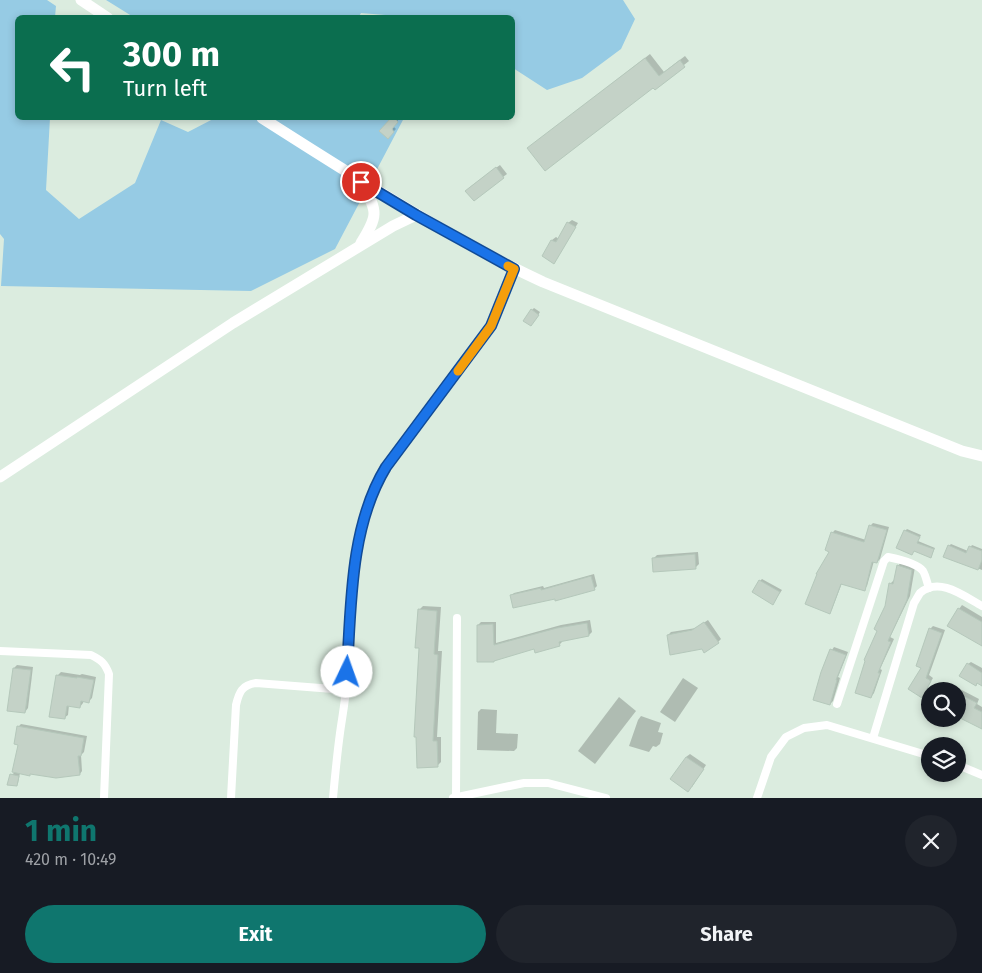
<!DOCTYPE html>
<meta charset="utf-8">
<style>
body{margin:0;font-family:"Fira Sans",sans-serif;background:#20242c;color:#f1f3f6;height:100vh;display:flex;flex-direction:column;font-size:19px;white-space:nowrap}
*{box-sizing:border-box;margin:0}
p{font-size:16px;color:#9ea1a6}
.icon{flex:none;width:28px;height:28px;fill:none;stroke:currentColor;stroke-width:2;stroke-linecap:round;stroke-linejoin:round}
.map{position:relative;height:798px;overflow:hidden}
.sheet{display:flex;flex-direction:column;background:#171b24;flex:1}
.sheet>*{flex:none}
.banner{position:absolute;left:15px;top:15px;width:500px;height:105px;border-radius:8px;box-shadow:0 2px 8px #0003;background:#0b6e4f;color:#fff;overflow:hidden}
.controls{position:absolute;left:921px;top:682px;display:grid;gap:10px}
.controls a{display:grid;place-items:center;width:45px;height:45px;border-radius:50%;background:#171b24;box-shadow:0 2px 8px #0003;font-size:25px}
.pin{position:absolute;display:grid;place-items:center;width:42px;height:42px;color:#fff;margin:-21px;border:2px solid #fff;border-radius:50%;box-shadow:0 1px 5px #0007}
.me{position:absolute;width:55px;margin:-28px;rotate:3deg;stroke-linejoin:round;filter:drop-shadow(0 0 4px #0008)}
.turn{display:flex;align-items:center;gap:18px;height:105px;padding:0 25px;font-size:22px}
.turn .icon{width:65px;height:65px;stroke-width:2.5}
.turn b{display:block;font-size:35px;line-height:42px}
.round{display:grid;place-items:center;flex:none;width:52px;height:52px;border-radius:26px;background:#20242c}
.overview{display:flex;align-items:center;justify-content:space-between;height:85px;padding:0 25px}
h1{font-size:30px;font-weight:700;line-height:38px;color:#0f766e}
.action{display:flex;gap:10px;margin-top:auto;padding:10px 25px}
.action a{flex:1;height:58px;border-radius:30px;background:#0f766e;color:#fff;font-size:20px;font-weight:700;line-height:58px;text-align:center}
.action a+a{background:#20242c;color:#f1f3f6}
.map>svg:first-child{display:block}
.green{fill:#96cbe4}
.shadow{fill:#0003}
.building{fill:#c4d2c7;stroke:#b5c8bb}
.lines{fill:none;stroke-linecap:round;stroke-linejoin:round}
.street{stroke:#fff;stroke-width:8}
.secondary{stroke:#fff;stroke-width:11}
.route-casing{stroke:#114b97;stroke-width:12}
.route{stroke:#1a73e8;stroke-width:9}
.slow{stroke:#f59e0b;stroke-width:9}
</style>
<div class="map">
<svg width="982" height="798" viewBox="0 0 982 798">
<rect width="100%" height="100%" fill="#dbecdf"/>
<g class="green">
<path d="M 0,0 L 47,0 L 56,6 L 55,17 L 18,18 L 18,118 L 50,118 L 46,190 L 79,219 L 135,183 L 161,120 L 188,132 L 215,118 L 404,118 L 335,249 L 251,291 L 1,286 L 4,239 L 0,234 Z"/>
<path d="M 106,0 L 623,0 L 635,19 L 621,49 L 582,78 L 547,90 L 513,68 L 512,18 L 421,18 L 361,13 L 358,18 L 135,18 Z"/>
</g>
<g class="shadow">
<path d="M 650,54 L 664,72 L 685,56 L 689,61 L 655,88 L 653,86 L 534,144 Z"/>
<path d="M 393,118 L 398,118 L 399,119 L 393,126 L 396,129 L 387,138 L 380,131 Z"/>
<path d="M 500,165 L 507,174 L 503,177 L 470,187 Z"/>
<path d="M 572,220 L 578,223 L 557,258 L 554,262 L 543,256 L 552,240 L 556,237 L 559,239 L 568,223 Z"/>
<path d="M 534,308 L 540,312 L 533,323 L 532,310 Z"/>
<path d="M 873,523 L 889,527 L 880,559 L 877,562 L 874,561 L 867,586 L 864,589 L 842,583 L 832,609 L 830,612 L 830,551 L 832,533 L 835,530 L 866,540 L 870,526 Z"/>
<path d="M 907,529 L 921,535 L 918,541 L 935,548 L 931,556 L 914,550 L 912,553 L 905,531 Z"/>
<path d="M 951,544 L 968,551 L 972,545 L 982,549 L 982,570 L 977,568 L 949,546 Z"/>
<path d="M 698,552 L 699,564 L 696,567 L 654,558 L 657,555 Z"/>
<path d="M 901,562 L 915,567 L 910,596 L 890,637 L 894,639 L 880,669 L 882,670 L 874,693 L 871,697 L 879,630 L 886,607 L 890,584 L 894,580 L 895,580 L 898,566 Z"/>
<path d="M 594,574 L 597,586 L 594,589 L 555,597 L 511,596 L 514,593 L 543,586 L 544,588 Z"/>
<path d="M 762,579 L 782,590 L 773,603 L 760,581 Z"/>
<path d="M 962,605 L 982,617 L 982,644 L 959,609 Z"/>
<path d="M 423,606 L 441,607 L 438,651 L 442,651 L 437,737 L 441,737 L 441,762 L 437,766 L 418,767 L 420,647 L 419,610 Z"/>
<path d="M 590,620 L 592,632 L 589,635 L 562,640 L 562,642 L 559,645 L 535,648 L 495,659 L 478,625 L 481,622 L 496,622 L 496,643 L 561,625 Z"/>
<path d="M 708,620 L 721,639 L 718,642 L 702,648 L 668,635 L 671,632 L 696,628 Z"/>
<path d="M 933,626 L 945,630 L 929,675 L 933,678 L 924,693 L 922,667 L 930,629 Z"/>
<path d="M 834,647 L 848,652 L 838,677 L 840,678 L 833,701 L 830,704 L 832,650 Z"/>
<path d="M 971,662 L 982,668 L 982,685 L 978,682 L 975,685 L 968,664 Z"/>
<path d="M 17,665 L 33,667 L 28,708 L 25,712 L 14,668 Z"/>
<path d="M 61,672 L 80,675 L 82,674 L 96,677 L 92,698 L 89,701 L 84,700 L 83,703 L 80,707 L 69,705 L 68,715 L 64,718 L 57,676 Z"/>
<path d="M 683,678 L 698,688 L 675,722 L 660,712 Z"/>
<path d="M 956,687 L 979,699 L 977,704 L 982,707 L 982,728 L 958,715 L 958,691 L 951,691 Z"/>
<path d="M 619,697 L 636,711 L 595,764 L 578,751 Z"/>
<path d="M 481,709 L 497,710 L 496,733 L 518,734 L 517,748 L 514,751 L 477,750 L 478,712 Z"/>
<path d="M 641,716 L 661,723 L 658,732 L 663,733 L 660,744 L 656,747 L 653,746 L 649,752 L 629,746 L 638,720 Z"/>
<path d="M 21,724 L 87,736 L 84,752 L 81,755 L 82,771 L 80,774 L 20,773 L 18,783 L 16,785 L 11,775 L 14,773 L 20,744 L 18,727 Z"/>
<path d="M 690,754 L 706,765 L 692,787 L 686,757 Z"/>
</g>
<g class="building">
<path d="M 645,58 L 659,76 L 680,60 L 685,67 L 655,90 L 653,88 L 545,171 L 527,148 Z"/>
<path d="M 391,118 L 394,118 L 398,122 L 392,129 L 394,132 L 388,139 L 379,131 Z"/>
<path d="M 496,167 L 504,178 L 474,201 L 465,191 Z"/>
<path d="M 567,222 L 576,227 L 554,264 L 542,256 L 551,240 L 556,242 Z"/>
<path d="M 531,309 L 539,315 L 531,326 L 523,321 Z"/>
<path d="M 869,525 L 887,530 L 877,563 L 872,562 L 865,591 L 841,584 L 830,614 L 805,604 L 817,574 L 816,574 L 829,552 L 825,550 L 831,532 L 864,542 Z"/>
<path d="M 904,530 L 920,537 L 917,543 L 934,549 L 931,558 L 914,551 L 912,555 L 896,548 Z"/>
<path d="M 948,545 L 966,553 L 969,546 L 982,551 L 982,560 L 978,570 L 943,557 Z"/>
<path d="M 695,554 L 696,569 L 653,572 L 652,558 Z"/>
<path d="M 897,565 L 912,570 L 907,600 L 888,641 L 891,642 L 878,673 L 880,673 L 871,698 L 855,693 L 865,661 L 864,660 L 877,631 L 874,629 L 885,606 L 889,583 L 893,584 Z"/>
<path d="M 591,576 L 595,590 L 555,601 L 555,599 L 513,608 L 510,595 L 541,588 L 541,590 Z"/>
<path d="M 759,580 L 780,592 L 773,605 L 752,592 Z"/>
<path d="M 958,608 L 982,622 L 982,646 L 947,626 Z"/>
<path d="M 418,609 L 437,611 L 434,654 L 438,655 L 433,741 L 437,741 L 438,767 L 417,768 L 416,737 L 414,737 L 419,648 L 415,648 Z"/>
<path d="M 704,622 L 719,643 L 704,653 L 702,649 L 670,655 L 667,635 L 692,630 Z"/>
<path d="M 587,623 L 589,636 L 559,642 L 560,646 L 535,653 L 534,649 L 494,661 L 494,662 L 477,662 L 477,625 L 493,624 L 494,645 L 557,628 Z"/>
<path d="M 929,628 L 942,633 L 926,678 L 931,681 L 922,698 L 908,689 L 921,668 L 916,666 Z"/>
<path d="M 830,649 L 846,655 L 836,680 L 837,680 L 830,705 L 813,700 L 821,672 Z"/>
<path d="M 967,663 L 982,673 L 982,686 L 977,683 L 976,686 L 959,676 Z"/>
<path d="M 13,668 L 31,670 L 25,713 L 7,711 Z"/>
<path d="M 56,675 L 77,678 L 77,677 L 94,680 L 89,703 L 81,701 L 80,708 L 67,706 L 65,719 L 49,717 Z"/>
<path d="M 958,693 L 977,703 L 974,708 L 982,712 L 982,729 L 958,717 Z"/>
<path d="M 17,726 L 84,738 L 81,756 L 78,756 L 80,775 L 56,778 L 30,774 L 30,776 L 12,772 L 18,745 L 14,744 Z"/>
<path d="M 686,757 L 704,769 L 688,792 L 670,779 Z"/>
<path d="M 10,774 L 19,776 L 17,786 L 7,785 Z"/>
</g>
<g class="lines">
<g class="street">
<path d="M 0,651 L 91,655 C 101,660 105,663 109,674 L 104,798"/>
<path d="M 837,704 L 884,561 L 888,557 C 898,559 917,563 923,571 C 926,576 927,583 929,588"/>
<path d="M 873,738 L 914,603 C 916,600 918,596 920,593 C 939,576 964,596 982,606"/>
<path d="M 958,765 L 982,775"/>
<path d="M 456,797 L 457,618"/>
<path d="M 231,798 L 236,705 C 239,692 242,685 256,683 L 346,690"/>
<path d="M 333,798 C 335,776 337,755 340,733 C 342,718 345,703 346,688 C 352,615 347,532 386,467 L 491,326 L 514,269"/>
<path d="M 453,798 L 524,783 L 548,783 L 606,798"/>
<path d="M 757,798 L 771,757 L 786,737 L 804,728 L 827,725 L 930,756"/>
</g>
<g class="secondary">
<path d="M 81,0 L 108,18"/>
<path d="M 262,118 C 328,160 393,202 461,240 C 488,255 515,269 543,282 L 962,451 L 982,456"/>
<path d="M 361,243 C 378,216 378,212 363,185"/>
<path d="M 0,477 L 233,323 L 393,226 L 416,215"/>
</g>
</g>
<g class="lines">
<defs>
<path id="route" d="M 347,672 C 351,605 350,526 386,467 L 491,326 L 514,269 L 416,215 L 361,182"/>
</defs>
<use href="#route" class="route-casing"/>
<use href="#route" class="route"/>
<path class="slow" d="M 458,371 L 491,326 L 514,269 L 508,266"/>
</g>
</svg>
<div class="controls">
<a><svg class="icon" aria-label="search" viewBox="0 0 24 24"><circle cx="10" cy="10" r="6"/><path d="M15 15l6 6"/></svg></a>
<a><svg class="icon" aria-label="layers" viewBox="0 0 24 24"><path d="M12 4l9 5-9 5-9-5zM3 14l9 5 9-5"/></svg></a>
</div>
<div class="pin" style="left:361px;top:182px;background:#d93025"><svg class="icon" aria-label="arrive" viewBox="0 0 24 24"><path d="M6 21V4h12l-3 4 3 4H6"/></svg></div>
<svg class="me" style="left:347px;top:672px" viewBox="-20 -20 40 40"><circle r="19" fill="#fff"/><path d="M0-13L10 11 0 6-10 11z" fill="#1a73e8"/></svg>
<div class="banner">
<div class="turn"><svg class="icon" aria-label="left" viewBox="0 0 24 24"><path d="M17 20v-9H6M10 6l-5 5 5 5"/></svg><div><b>300 m</b>Turn left</div></div>
</div>
</div>
<section class="sheet">
<div class="overview"><div><h1>1 min</h1><p>420 m · 10:49</p></div><a class="round"><svg class="icon" aria-label="close" viewBox="0 0 24 24"><path d="M6 6l12 12M18 6L6 18"/></svg></a></div>
<div class="action"><a>Exit</a><a>Share</a></div>
</section>
